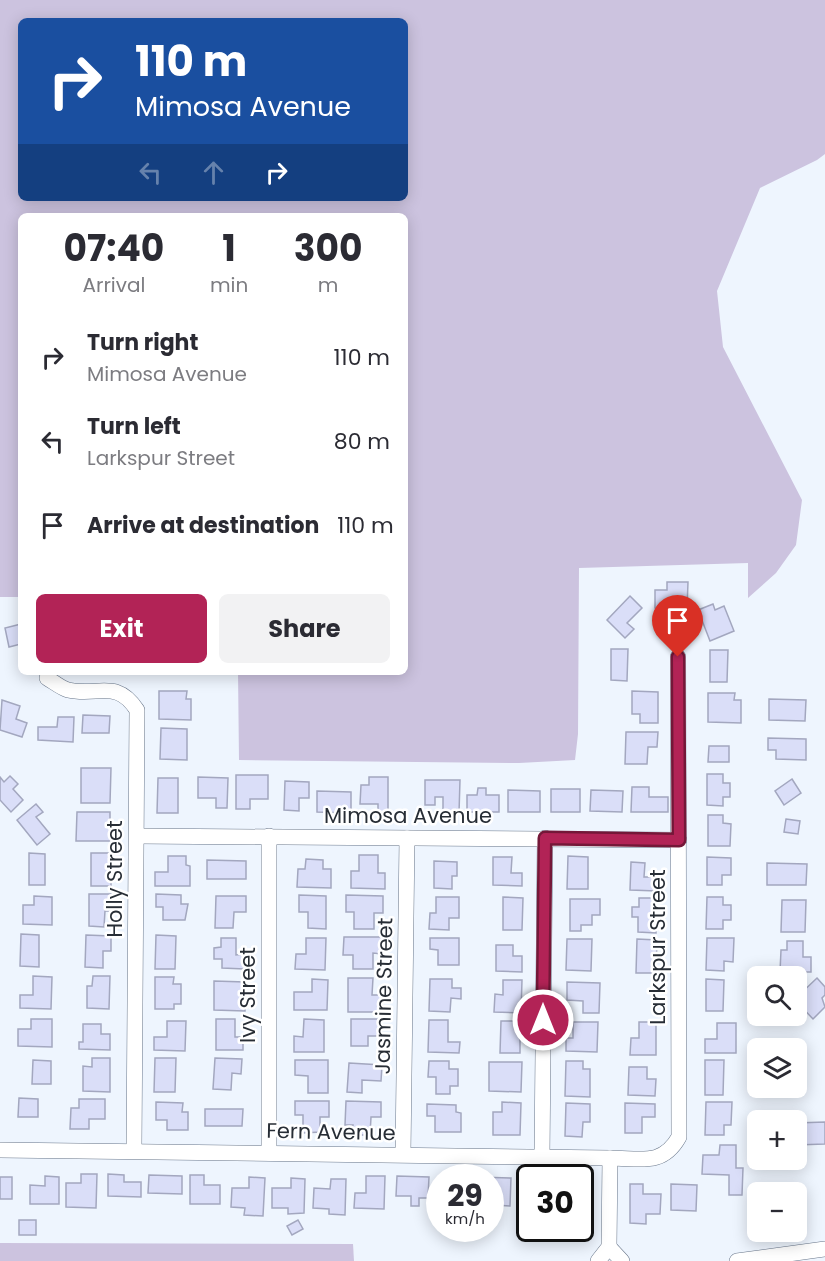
<!DOCTYPE html>
<meta charset="utf-8">
<style>
body{margin:0;font-family:Poppins,sans-serif;background:#f2f2f3;color:#2b2b33;height:100vh;display:flex;flex-direction:column;font-size:22px;white-space:nowrap}
*{box-sizing:border-box;margin:0}
p{font-size:20px;color:#7c7c81}
.icon{flex:none;width:33px;height:33px;fill:none;stroke:currentColor;stroke-width:2;stroke-linecap:round;stroke-linejoin:round}
.map{position:relative;flex:1;overflow:hidden}
.panel{position:absolute;left:18px;top:213px;width:390px;height:462px;display:flex;flex-direction:column;background:#fff;border-radius:9px;box-shadow:0 3px 15px #0003}
.panel>*{flex:none}
.top-card{position:absolute;left:18px;top:18px;width:390px;height:183px;border-radius:9px;box-shadow:0 3px 15px #0003;background:#1a4fa0;color:#fff;overflow:hidden}
.fabs{position:absolute;left:747px;top:966px;display:grid;gap:12px}
.fabs a{display:grid;place-items:center;width:60px;height:60px;border-radius:9px;background:#fff;box-shadow:0 3px 15px #0003;font-size:30px}
.speed{position:absolute;left:426px;top:1164px;display:flex;gap:12px;font-size:30px;font-weight:700;text-align:center}
.speed>*{display:grid;place-content:center;width:78px;height:78px;border-radius:50%;background:#fff;box-shadow:0 3px 15px #0003;line-height:1}
.speed small{font-size:15px;font-weight:400}
.speed .limit{border:3px solid #111;border-radius:9px;background:#fff;color:#111}
.pin{position:absolute;display:grid;place-items:center;width:51px;height:51px;color:#fff;margin:-62px -26px;border-radius:50% 50% 50% 0;rotate:-45deg;box-shadow:0 0 6px #0007}
.pin .icon{rotate:45deg}
.me{position:absolute;width:66px;margin:-33px;rotate:0deg;stroke-linejoin:round;filter:drop-shadow(0 0 4px #0008)}
.turn{display:flex;align-items:center;gap:21px;height:126px;padding:0 18px;font-size:27px}
.turn .icon{width:78px;height:78px;stroke-width:2.5}
.turn b{display:block;font-size:42px;line-height:51px}
.lanes{display:flex;align-items:center;height:57px;padding:0 18px;background:#0003;justify-content:center;gap:30px;direction:ltr}
.lanes .off{opacity:.35}
.eta{display:flex;justify-content:space-evenly;align-items:center;height:102px;text-align:center}
.eta b{font-size:36px;font-weight:700;line-height:42px}
.primary-button{display:flex;gap:12px;margin-top:auto;padding:12px 18px}
.primary-button a{flex:1;height:69px;border-radius:9px;background:#b22356;color:#fff;font-size:24px;font-weight:700;line-height:69px;text-align:center}
.primary-button a+a{background:#f2f2f3;color:#2b2b33}
ul{padding:0;list-style:none}
li{display:flex;align-items:center;gap:18px;height:84px;padding:0 18px}
li div{flex:1}
li b{display:block;font-size:22px}
li em{font-style:normal}
.map>svg:first-child{display:block}
.green{fill:#ccc3df;fill-rule:evenodd}
.building{fill:#dadef8;stroke:#a3a7bf;stroke-width:1.5}
.lines{fill:none;stroke-linecap:round;stroke-linejoin:round}
.minor-casing{stroke:#68768a;stroke-width:16}
.minor{stroke:#fff;stroke-width:15}
.route-casing{stroke:#741738;stroke-width:15}
.route{stroke:#b22356;stroke-width:10}
.labels{text-anchor:middle;stroke-width:5;stroke-linejoin:round;paint-order:stroke}
.street-label{font-size:21px;fill:#272d35;stroke:#fff}
</style>
<div class="map">
<svg width="825" height="1261" viewBox="0 0 825 1261">
<rect width="100%" height="100%" fill="#eef5fe"/>
<g class="green">
<path d="M 0,0 L 825,0 L 825,154 L 817,160 L 760,188 L 717,291 L 723,347 L 802,500 L 796,545 L 776,573 L 748,598 L 748,563 L 579,568 L 578,734 L 575,760 L 519,763 L 239,760 L 238,672 L 405,672 L 405,216 L 21,216 L 21,597 L 0,597 ZM 21,21 L 405,21 L 405,198 L 21,198 Z"/>
<path d="M 0,1243 L 353,1244 L 354,1261 L 0,1261 Z"/>
</g>
<g class="building">
<path d="M 667,582 L 688,582 L 687,609 L 655,608 L 655,590 L 667,590 Z"/>
<path d="M 630,596 L 642,608 L 627,623 L 634,629 L 625,638 L 607,620 Z"/>
<path d="M 713,604 L 715,610 L 724,606 L 734,631 L 710,641 L 698,610 Z"/>
<path d="M 21,624 L 21,644 L 9,647 L 5,628 Z"/>
<path d="M 611,649 L 628,649 L 627,681 L 611,680 Z"/>
<path d="M 710,650 L 728,650 L 727,682 L 710,682 Z"/>
<path d="M 159,691 L 187,691 L 186,699 L 191,699 L 191,720 L 159,719 Z"/>
<path d="M 632,691 L 658,692 L 658,723 L 640,723 L 640,714 L 632,714 Z"/>
<path d="M 708,693 L 735,693 L 734,700 L 741,700 L 741,723 L 708,722 Z"/>
<path d="M 769,699 L 806,700 L 805,721 L 769,720 Z"/>
<path d="M 2,700 L 20,706 L 16,719 L 27,723 L 22,737 L 0,730 Z"/>
<path d="M 83,715 L 110,716 L 109,733 L 82,733 Z"/>
<path d="M 58,717 L 74,717 L 73,742 L 38,740 L 38,727 L 57,727 Z"/>
<path d="M 161,728 L 187,729 L 187,760 L 160,759 Z"/>
<path d="M 626,732 L 658,732 L 657,747 L 648,747 L 647,764 L 625,764 Z"/>
<path d="M 768,738 L 806,739 L 806,760 L 776,759 L 776,750 L 768,750 Z"/>
<path d="M 709,746 L 729,746 L 729,762 L 708,762 Z"/>
<path d="M 81,768 L 111,768 L 110,803 L 81,803 Z"/>
<path d="M 707,774 L 723,774 L 723,783 L 730,783 L 730,797 L 723,797 L 723,806 L 707,805 Z"/>
<path d="M 236,775 L 268,775 L 268,799 L 250,799 L 250,809 L 236,809 Z"/>
<path d="M 10,776 L 18,784 L 13,789 L 23,800 L 11,812 L 0,800 L 0,777 L 4,782 Z"/>
<path d="M 198,777 L 228,778 L 227,808 L 216,808 L 216,798 L 198,798 Z"/>
<path d="M 369,777 L 388,777 L 388,814 L 378,813 L 378,804 L 360,804 L 361,785 L 369,785 Z"/>
<path d="M 158,778 L 178,778 L 178,813 L 157,813 Z"/>
<path d="M 792,779 L 801,793 L 784,805 L 775,791 Z"/>
<path d="M 425,780 L 460,780 L 459,813 L 443,813 L 443,797 L 435,797 L 435,805 L 425,805 Z"/>
<path d="M 285,781 L 309,782 L 309,798 L 299,798 L 299,811 L 284,810 Z"/>
<path d="M 632,787 L 649,787 L 649,797 L 668,797 L 668,812 L 631,812 Z"/>
<path d="M 478,788 L 486,788 L 486,795 L 499,795 L 499,812 L 467,812 L 467,795 L 477,795 Z"/>
<rect x="551" y="789" width="29" height="23"/>
<path d="M 508,790 L 540,791 L 540,812 L 508,812 Z"/>
<path d="M 591,790 L 623,791 L 622,812 L 590,811 Z"/>
<path d="M 317,791 L 351,792 L 351,813 L 317,812 Z"/>
<path d="M 36,804 L 43,812 L 36,817 L 50,834 L 37,845 L 17,820 Z"/>
<path d="M 77,812 L 110,812 L 110,841 L 76,841 Z"/>
<path d="M 708,815 L 723,815 L 723,823 L 731,824 L 730,846 L 708,846 Z"/>
<path d="M 786,819 L 800,821 L 798,834 L 784,832 Z"/>
<path d="M 29,853 L 45,854 L 45,885 L 29,885 Z"/>
<rect x="91" y="853" width="20" height="33"/>
<path d="M 359,855 L 378,855 L 378,873 L 385,873 L 385,889 L 351,888 L 351,871 L 359,871 Z"/>
<path d="M 168,856 L 186,856 L 186,865 L 190,866 L 190,886 L 155,886 L 155,872 L 168,872 Z"/>
<path d="M 568,856 L 588,857 L 588,889 L 567,889 Z"/>
<path d="M 493,857 L 512,857 L 511,873 L 522,873 L 522,886 L 493,885 Z"/>
<path d="M 707,857 L 731,858 L 731,875 L 722,875 L 722,885 L 707,885 Z"/>
<path d="M 306,859 L 323,860 L 323,869 L 331,869 L 331,888 L 297,887 L 298,869 L 305,869 Z"/>
<path d="M 207,860 L 246,861 L 246,879 L 207,879 Z"/>
<path d="M 434,861 L 457,862 L 457,876 L 452,876 L 452,889 L 434,888 Z"/>
<path d="M 631,862 L 645,863 L 644,877 L 657,877 L 657,891 L 630,890 Z"/>
<path d="M 767,863 L 807,864 L 806,885 L 767,885 Z"/>
<path d="M 89,894 L 111,894 L 111,911 L 105,911 L 104,927 L 89,926 Z"/>
<path d="M 156,894 L 181,895 L 181,904 L 188,904 L 185,920 L 163,920 L 163,907 L 156,907 Z"/>
<path d="M 299,895 L 326,896 L 326,929 L 308,928 L 308,912 L 299,912 Z"/>
<path d="M 346,895 L 383,896 L 383,913 L 374,913 L 374,929 L 354,929 L 354,912 L 346,912 Z"/>
<path d="M 34,896 L 52,897 L 52,925 L 23,924 L 23,905 L 34,905 Z"/>
<path d="M 216,896 L 246,896 L 246,912 L 234,912 L 233,928 L 215,928 Z"/>
<path d="M 436,897 L 459,897 L 459,918 L 449,918 L 449,930 L 429,929 L 430,913 L 436,913 Z"/>
<path d="M 503,897 L 523,898 L 522,930 L 503,930 Z"/>
<path d="M 707,897 L 723,897 L 723,905 L 731,905 L 731,920 L 723,920 L 723,929 L 706,929 Z"/>
<path d="M 639,898 L 656,898 L 656,933 L 638,932 L 638,917 L 632,917 L 632,907 L 639,907 Z"/>
<path d="M 570,899 L 600,899 L 600,915 L 592,915 L 592,925 L 581,925 L 581,931 L 570,931 Z"/>
<path d="M 782,900 L 806,900 L 805,932 L 781,932 Z"/>
<path d="M 21,934 L 39,935 L 39,967 L 20,966 Z"/>
<path d="M 86,935 L 111,936 L 111,951 L 103,951 L 103,968 L 85,967 Z"/>
<path d="M 156,935 L 176,936 L 175,969 L 155,969 Z"/>
<path d="M 344,937 L 383,937 L 382,954 L 373,953 L 373,969 L 353,969 L 353,955 L 343,955 Z"/>
<path d="M 221,938 L 236,938 L 236,955 L 245,954 L 245,969 L 222,968 L 222,959 L 214,959 L 214,948 L 221,947 Z"/>
<path d="M 306,938 L 326,938 L 325,970 L 295,969 L 296,954 L 306,954 Z"/>
<path d="M 430,938 L 459,938 L 459,965 L 438,965 L 438,950 L 430,949 Z"/>
<path d="M 707,938 L 734,938 L 733,962 L 724,961 L 724,971 L 706,970 Z"/>
<path d="M 567,939 L 592,939 L 591,971 L 566,970 Z"/>
<path d="M 637,939 L 657,940 L 656,973 L 636,973 Z"/>
<path d="M 787,941 L 803,941 L 803,957 L 811,957 L 811,972 L 780,972 L 781,950 L 787,950 Z"/>
<path d="M 496,945 L 513,945 L 513,956 L 522,956 L 522,972 L 496,971 Z"/>
<path d="M 33,976 L 52,977 L 51,1009 L 20,1008 L 20,995 L 33,995 Z"/>
<path d="M 93,976 L 110,976 L 109,1009 L 87,1008 L 87,986 L 92,986 Z"/>
<path d="M 155,977 L 174,977 L 173,984 L 181,984 L 181,1004 L 174,1004 L 174,1009 L 155,1009 Z"/>
<path d="M 348,978 L 373,978 L 372,995 L 382,995 L 381,1012 L 348,1012 Z"/>
<path d="M 817,978 L 825,987 L 825,995 L 822,998 L 825,1007 L 813,1019 L 796,1001 L 796,998 Z"/>
<path d="M 312,979 L 328,980 L 327,1010 L 294,1010 L 294,992 L 312,992 Z"/>
<path d="M 430,979 L 452,979 L 452,988 L 461,988 L 461,999 L 451,998 L 450,1012 L 429,1011 Z"/>
<path d="M 706,979 L 724,980 L 723,1011 L 706,1011 Z"/>
<path d="M 503,980 L 522,980 L 521,1013 L 494,1012 L 495,994 L 503,995 Z"/>
<path d="M 214,981 L 245,982 L 245,1011 L 214,1010 Z"/>
<path d="M 567,982 L 600,983 L 599,1013 L 583,1013 L 583,1001 L 567,1000 Z"/>
<path d="M 31,1019 L 52,1019 L 52,1047 L 18,1046 L 18,1029 L 31,1029 Z"/>
<path d="M 216,1019 L 235,1019 L 235,1037 L 243,1037 L 243,1050 L 216,1050 Z"/>
<path d="M 304,1019 L 324,1020 L 324,1052 L 294,1052 L 294,1036 L 303,1037 Z"/>
<path d="M 351,1019 L 382,1019 L 382,1036 L 368,1036 L 368,1046 L 351,1046 Z"/>
<path d="M 429,1020 L 448,1020 L 448,1042 L 460,1042 L 459,1053 L 428,1052 Z"/>
<path d="M 167,1021 L 186,1021 L 185,1051 L 154,1050 L 154,1037 L 167,1037 Z"/>
<path d="M 501,1021 L 520,1021 L 520,1053 L 500,1053 Z"/>
<path d="M 573,1022 L 598,1022 L 597,1052 L 566,1051 L 566,1038 L 573,1038 Z"/>
<path d="M 639,1022 L 656,1022 L 656,1055 L 630,1055 L 631,1038 L 639,1038 Z"/>
<path d="M 717,1023 L 736,1023 L 736,1053 L 705,1053 L 705,1039 L 717,1039 Z"/>
<path d="M 83,1024 L 101,1024 L 101,1034 L 110,1034 L 110,1050 L 79,1049 L 79,1042 L 83,1042 Z"/>
<path d="M 92,1058 L 110,1058 L 110,1092 L 83,1091 L 83,1066 L 92,1067 Z"/>
<path d="M 155,1058 L 176,1058 L 175,1092 L 154,1092 Z"/>
<path d="M 215,1058 L 242,1059 L 241,1074 L 232,1073 L 231,1090 L 213,1089 Z"/>
<path d="M 33,1060 L 51,1061 L 51,1084 L 32,1084 Z"/>
<path d="M 295,1060 L 328,1060 L 328,1093 L 308,1093 L 308,1076 L 295,1075 Z"/>
<path d="M 705,1060 L 724,1060 L 723,1095 L 705,1095 Z"/>
<path d="M 429,1061 L 449,1061 L 449,1069 L 458,1069 L 458,1086 L 450,1086 L 450,1094 L 436,1094 L 436,1077 L 428,1077 Z"/>
<path d="M 566,1061 L 583,1061 L 583,1069 L 590,1069 L 590,1097 L 565,1096 Z"/>
<path d="M 489,1062 L 522,1062 L 521,1092 L 489,1091 Z"/>
<path d="M 349,1063 L 382,1065 L 381,1081 L 362,1080 L 362,1093 L 347,1092 Z"/>
<path d="M 629,1067 L 647,1067 L 647,1079 L 656,1079 L 655,1096 L 628,1095 Z"/>
<path d="M 19,1098 L 38,1099 L 38,1117 L 18,1117 Z"/>
<path d="M 79,1099 L 105,1099 L 105,1119 L 89,1119 L 89,1129 L 70,1129 L 71,1108 L 79,1108 Z"/>
<path d="M 295,1101 L 329,1101 L 329,1117 L 320,1117 L 320,1132 L 303,1133 L 303,1115 L 295,1115 Z"/>
<path d="M 346,1101 L 381,1102 L 381,1117 L 371,1117 L 370,1135 L 352,1135 L 353,1125 L 345,1125 Z"/>
<path d="M 156,1102 L 183,1103 L 182,1112 L 188,1112 L 188,1130 L 167,1130 L 167,1120 L 156,1120 Z"/>
<path d="M 502,1102 L 521,1103 L 520,1135 L 493,1135 L 493,1112 L 502,1112 Z"/>
<path d="M 706,1102 L 732,1102 L 731,1125 L 724,1125 L 724,1135 L 705,1135 Z"/>
<path d="M 566,1103 L 590,1104 L 590,1122 L 583,1122 L 582,1137 L 565,1136 Z"/>
<path d="M 625,1103 L 655,1104 L 655,1117 L 642,1117 L 642,1133 L 625,1133 Z"/>
<path d="M 427,1104 L 456,1105 L 456,1112 L 461,1113 L 461,1132 L 435,1132 L 435,1116 L 427,1116 Z"/>
<path d="M 205,1109 L 243,1109 L 242,1126 L 205,1126 Z"/>
<path d="M 825,1122 L 825,1144 L 796,1145 L 796,1123 Z"/>
<path d="M 720,1145 L 736,1145 L 736,1168 L 743,1168 L 742,1195 L 729,1195 L 729,1175 L 702,1174 L 703,1155 L 719,1155 Z"/>
<path d="M 81,1174 L 97,1174 L 96,1208 L 66,1207 L 66,1183 L 81,1183 Z"/>
<path d="M 108,1174 L 124,1175 L 124,1182 L 141,1182 L 141,1197 L 108,1196 Z"/>
<path d="M 149,1175 L 182,1176 L 182,1194 L 148,1193 Z"/>
<path d="M 190,1175 L 204,1175 L 204,1185 L 220,1185 L 220,1204 L 190,1204 Z"/>
<path d="M 45,1176 L 59,1177 L 59,1204 L 30,1204 L 30,1185 L 45,1186 Z"/>
<path d="M 366,1176 L 385,1176 L 384,1209 L 354,1208 L 355,1193 L 366,1193 Z"/>
<path d="M 397,1176 L 429,1177 L 428,1198 L 419,1198 L 419,1206 L 411,1206 L 411,1196 L 396,1196 Z"/>
<rect x="0" y="1177" width="12" height="22"/>
<path d="M 249,1177 L 265,1178 L 263,1216 L 244,1215 L 245,1208 L 231,1207 L 232,1188 L 249,1188 Z"/>
<path d="M 478,1177 L 511,1178 L 510,1206 L 494,1205 L 495,1197 L 490,1196 L 490,1178 Z"/>
<path d="M 518,1177 L 530,1178 L 530,1215 L 526,1215 L 526,1206 L 517,1206 Z"/>
<path d="M 291,1178 L 305,1179 L 304,1213 L 288,1214 L 288,1208 L 272,1208 L 272,1188 L 291,1188 Z"/>
<path d="M 331,1179 L 346,1179 L 345,1215 L 329,1214 L 329,1209 L 313,1208 L 314,1188 L 330,1189 Z"/>
<path d="M 580,1180 L 592,1180 L 591,1215 L 580,1214 Z"/>
<path d="M 630,1184 L 643,1184 L 643,1194 L 661,1194 L 660,1214 L 646,1214 L 646,1224 L 630,1223 Z"/>
<path d="M 671,1184 L 697,1185 L 696,1211 L 671,1210 Z"/>
<rect x="19" y="1220" width="17" height="15"/>
<path d="M 298,1220 L 303,1229 L 292,1235 L 287,1226 Z"/>
</g>
<g class="lines">
<defs>
<g id="minor">
<path d="M 47,678 C 54,682 61,688 68,690 C 98,697 116,678 137,710 L 134,1150"/>
<path d="M 137,836 L 679,840"/>
<path d="M 269,836 L 269,1153"/>
<path d="M 0,1150 L 610,1158 C 640,1158 662,1167 679,1137 L 678,657"/>
<path d="M 403,1154 L 407,838"/>
<path d="M 542,1157 L 545,838"/>
<path d="M 609,1247 L 622,1261"/>
<path d="M 598,1261 L 609,1247 L 610,1158"/>
<path d="M 737,1261 L 825,1249"/>
</g>
</defs>
<use href="#minor" class="minor-casing"/>
<use href="#minor" class="minor"/>
</g>
<g class="lines">
<defs>
<path id="route" d="M 543,1020 L 545,838 L 679,840 L 678,657"/>
</defs>
<use href="#route" class="route-casing"/>
<use href="#route" class="route"/>
</g>
<g class="labels">
<g class="street-label">
<text x="408" y="823">Mimosa Avenue</text>
<text transform="translate(115 879) rotate(-90)" y="7">Holly Street</text>
<text transform="translate(658 947) rotate(-90)" y="7">Larkspur Street</text>
<text transform="translate(248 995) rotate(-90)" y="7">Ivy Street</text>
<text transform="translate(384 996) rotate(-89)" y="7">Jasmine Street</text>
<text transform="translate(331 1132) rotate(1)" y="7">Fern Avenue</text>
</g>
</g>
</svg>
<div class="fabs">
<a><svg class="icon" aria-label="search" viewBox="0 0 24 24"><circle cx="10" cy="10" r="6"/><path d="M15 15l6 6"/></svg></a>
<a><svg class="icon" aria-label="layers" viewBox="0 0 24 24"><path d="M12 4l9 5-9 5-9-5zM3 14l9 5 9-5"/></svg></a>
<a>+</a>
<a>−</a>
</div>
<div class="speed"><div>29<small>km/h</small></div><div class="limit">30</div></div>
<div class="pin" style="left:678px;top:657px;background:#d93025"><svg class="icon" aria-label="arrive" viewBox="0 0 24 24"><path d="M6 21V4h12l-3 4 3 4H6"/></svg></div>
<svg class="me" style="left:543px;top:1020px" viewBox="-20 -20 40 40"><circle r="17" fill="#b22356" stroke="#fff" stroke-width="3"/><path d="M0-11L8 9 0 5-8 9z" fill="#fff"/></svg>
<div class="top-card">
<div class="turn"><svg class="icon" aria-label="right" viewBox="0 0 24 24"><path d="M7 20v-9h11M14 6l5 5-5 5"/></svg><div><b>110 m</b>Mimosa Avenue</div></div>
<div class="lanes"><svg class="icon off" aria-label="left" viewBox="0 0 24 24"><path d="M17 20v-9H6M10 6l-5 5 5 5"/></svg><svg class="icon off" aria-label="ahead" viewBox="0 0 24 24"><path d="M12 20V5M6 11l6-6 6 6"/></svg><svg class="icon" aria-label="right" viewBox="0 0 24 24"><path d="M7 20v-9h11M14 6l5 5-5 5"/></svg></div>
</div>
<section class="panel">
<div class="eta">
<div><b>07:40</b><p>Arrival</p></div>
<div><b>1</b><p>min</p></div>
<div><b>300</b><p>m</p></div>
</div>
<ul>
<li><svg class="icon" aria-label="right" viewBox="0 0 24 24"><path d="M7 20v-9h11M14 6l5 5-5 5"/></svg><div><b>Turn right</b><p>Mimosa Avenue</p></div><em>110 m</em></li>
<li><svg class="icon" aria-label="left" viewBox="0 0 24 24"><path d="M17 20v-9H6M10 6l-5 5 5 5"/></svg><div><b>Turn left</b><p>Larkspur Street</p></div><em>80 m</em></li>
<li><svg class="icon" aria-label="arrive" viewBox="0 0 24 24"><path d="M6 21V4h12l-3 4 3 4H6"/></svg><div><b>Arrive at destination</b></div><em>110 m</em></li>
</ul>
<div class="primary-button"><a>Exit</a><a>Share</a></div>
</section>
</div>
